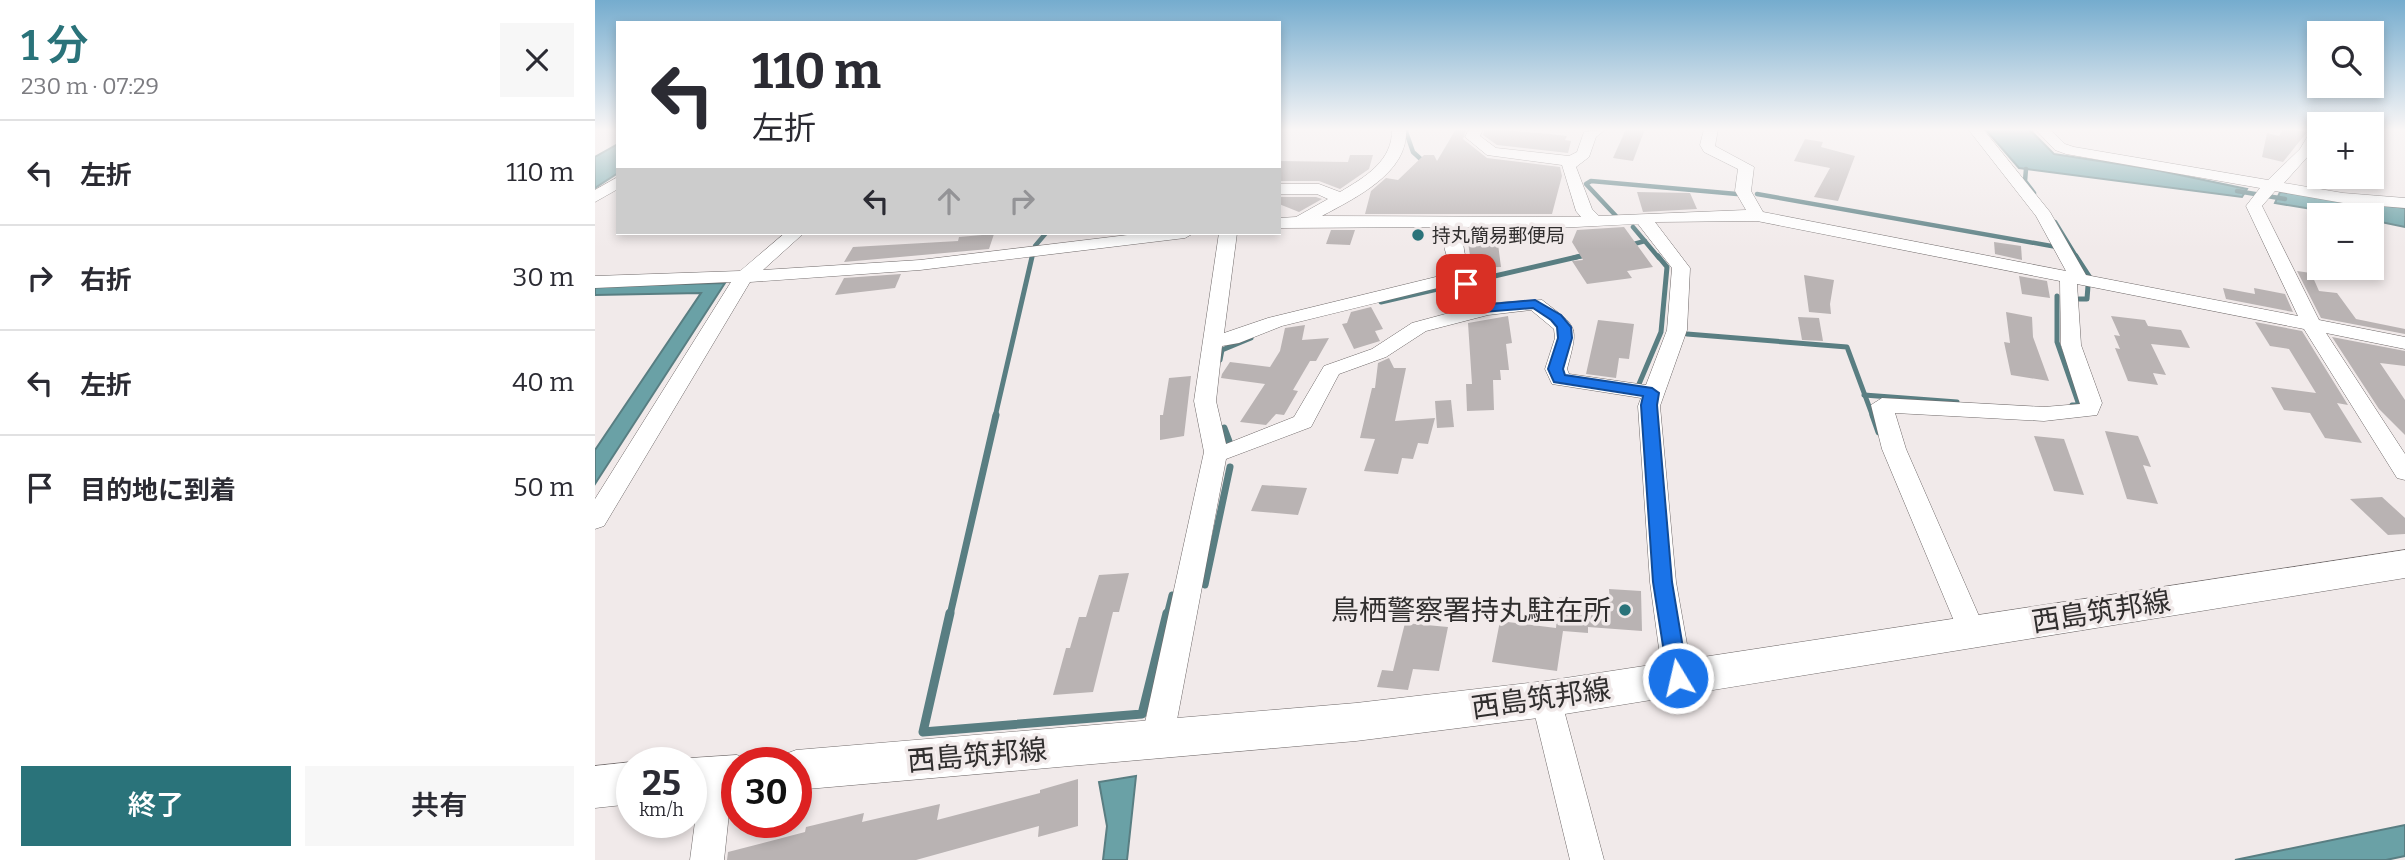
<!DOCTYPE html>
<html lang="ja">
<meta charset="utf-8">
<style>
body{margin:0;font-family:Bitter,"Noto Sans JP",serif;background:#f7f7f7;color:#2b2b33;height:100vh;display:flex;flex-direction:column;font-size:26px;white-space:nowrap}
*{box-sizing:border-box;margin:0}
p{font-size:23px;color:#7c7c81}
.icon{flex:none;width:38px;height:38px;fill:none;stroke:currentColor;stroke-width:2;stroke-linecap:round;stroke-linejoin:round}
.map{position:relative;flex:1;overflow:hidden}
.details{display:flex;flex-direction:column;background:#fff;width:595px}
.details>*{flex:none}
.hud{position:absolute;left:21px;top:21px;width:665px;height:214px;border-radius:0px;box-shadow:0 4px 10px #0003;background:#fff;color:#2b2b33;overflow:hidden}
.fabs{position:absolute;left:1712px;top:21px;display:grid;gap:14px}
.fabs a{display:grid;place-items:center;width:77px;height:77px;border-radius:0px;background:#fff;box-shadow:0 4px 10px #0003;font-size:35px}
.speed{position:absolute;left:21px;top:747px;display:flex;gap:14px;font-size:35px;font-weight:700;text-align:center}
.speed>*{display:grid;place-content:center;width:91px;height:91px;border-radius:50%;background:#fff;box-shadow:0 4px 10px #0003;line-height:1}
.speed small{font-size:18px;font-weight:400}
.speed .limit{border:10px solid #d22;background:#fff;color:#111}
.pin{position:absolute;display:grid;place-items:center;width:60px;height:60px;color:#fff;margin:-30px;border-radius:14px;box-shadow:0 4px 10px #0006}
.me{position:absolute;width:77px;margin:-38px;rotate:351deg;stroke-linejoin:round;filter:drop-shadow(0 0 5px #0008)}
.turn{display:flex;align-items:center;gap:24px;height:147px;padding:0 21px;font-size:32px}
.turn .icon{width:91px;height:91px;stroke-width:2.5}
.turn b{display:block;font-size:49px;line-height:60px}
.lanes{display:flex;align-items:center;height:66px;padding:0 21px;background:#0003;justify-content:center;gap:35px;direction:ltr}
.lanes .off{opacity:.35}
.round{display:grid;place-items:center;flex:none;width:74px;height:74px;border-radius:0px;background:#f7f7f7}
.overview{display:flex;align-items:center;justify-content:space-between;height:119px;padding:0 21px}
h1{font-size:42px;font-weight:600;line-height:52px;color:#2a737a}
.button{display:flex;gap:14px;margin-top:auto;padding:14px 21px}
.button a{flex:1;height:80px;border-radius:0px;background:#2a737a;color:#fff;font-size:28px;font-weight:600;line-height:80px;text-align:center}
.button a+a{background:#f7f7f7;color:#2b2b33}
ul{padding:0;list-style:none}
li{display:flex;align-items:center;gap:21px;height:105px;padding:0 21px;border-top:2px solid #e1e1e2}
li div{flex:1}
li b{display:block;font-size:26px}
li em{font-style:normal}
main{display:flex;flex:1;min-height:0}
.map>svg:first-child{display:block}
.water{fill:#6aa1a6;stroke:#597e82;stroke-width:2}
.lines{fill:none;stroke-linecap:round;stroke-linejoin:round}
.stream-far3{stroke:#597e82;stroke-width:4.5}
.stream-far2{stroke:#597e82;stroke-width:5}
.stream-far1{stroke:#597e82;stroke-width:7}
.stream{stroke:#597e82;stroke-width:9}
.building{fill:#b9b3b3}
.street-casing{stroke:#6f6969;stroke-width:1}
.secondary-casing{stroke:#6f6969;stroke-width:1}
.street{fill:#fff;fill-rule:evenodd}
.secondary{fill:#fff;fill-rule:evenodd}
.route{fill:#1a73e8;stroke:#114b97;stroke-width:2}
.poi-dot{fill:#2a737a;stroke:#f1eaea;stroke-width:2.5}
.labels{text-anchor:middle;stroke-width:7;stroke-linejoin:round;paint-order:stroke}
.far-poi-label{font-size:19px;fill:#302e2e;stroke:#f1eaea;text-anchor:start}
.near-poi-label{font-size:28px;fill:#302e2e;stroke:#f1eaea;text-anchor:end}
.near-street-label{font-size:28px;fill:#302e2e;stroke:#f1eaea}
</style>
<main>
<section class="details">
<div class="overview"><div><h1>1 分</h1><p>230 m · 07:29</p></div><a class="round"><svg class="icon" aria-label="close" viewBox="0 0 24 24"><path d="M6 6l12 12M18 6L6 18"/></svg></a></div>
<ul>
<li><svg class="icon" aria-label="left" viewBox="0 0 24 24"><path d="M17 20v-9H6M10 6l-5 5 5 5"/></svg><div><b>左折</b></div><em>110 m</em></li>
<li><svg class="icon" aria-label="right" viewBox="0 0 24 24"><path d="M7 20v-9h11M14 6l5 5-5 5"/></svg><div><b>右折</b></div><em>30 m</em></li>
<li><svg class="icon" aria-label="left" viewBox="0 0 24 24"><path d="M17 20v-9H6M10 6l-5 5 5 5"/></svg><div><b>左折</b></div><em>40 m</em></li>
<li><svg class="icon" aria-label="arrive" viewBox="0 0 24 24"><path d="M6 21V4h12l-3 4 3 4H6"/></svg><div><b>目的地に到着</b></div><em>50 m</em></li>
</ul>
<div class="button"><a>終了</a><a>共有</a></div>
</section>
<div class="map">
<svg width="1810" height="860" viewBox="0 0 1810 860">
<rect width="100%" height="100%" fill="#f1eaea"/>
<g class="water">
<path d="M 1390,129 L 1434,129 L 1459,154 L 1556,169 L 1652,189 L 1647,197 L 1424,168 Z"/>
<path d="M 23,144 L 23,173 L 0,188 L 0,157 Z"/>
<path d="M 1685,192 L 1810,208 L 1810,227 L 1776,220 L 1776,215 L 1753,215 L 1680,203 Z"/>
<path d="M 130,283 L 0,484 L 0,450 L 106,293 L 0,295 L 0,286 Z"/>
<path d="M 541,776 L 532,860 L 508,860 L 512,826 L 504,782 Z"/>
<path d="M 1810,825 L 1810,856 L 1791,860 L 1640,860 Z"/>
</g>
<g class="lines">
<g class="stream-far3">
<path d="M 810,129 L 818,152 L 830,163"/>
<path d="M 1431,169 L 1430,181 L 1439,193"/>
<path d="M 1642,191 L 1690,199"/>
<path d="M 1162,194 L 1462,247"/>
<path d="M 1021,216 L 991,184 L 996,181 L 1142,194"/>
<path d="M 1460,222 L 1482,258"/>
<path d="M 1038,227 L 1064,258"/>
<path d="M 1035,245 L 1050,241"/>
<path d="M 440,246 L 451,233"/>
<path d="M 978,258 L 994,254"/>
</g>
<g class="stream-far2">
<path d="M 1481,256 L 1494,276"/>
<path d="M 878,281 L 986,256"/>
<path d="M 1462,296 L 1462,342 L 1484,405 L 1477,405"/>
<path d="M 1484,299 L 1492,299 L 1493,286"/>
<path d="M 786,302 L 860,285"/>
<path d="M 1092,334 L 1252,347 L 1278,417"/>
<path d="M 625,360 L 627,350 L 656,338"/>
<path d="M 1044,384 L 1066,332 L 1072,267 L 1063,256"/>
<path d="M 1269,395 L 1362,402"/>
<path d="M 400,417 L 437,257"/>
</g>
<g class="stream-far1">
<path d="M 1278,415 L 1284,432"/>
<path d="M 629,428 L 635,444"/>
<path d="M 610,585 L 635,467"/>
<path d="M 355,615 L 401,415"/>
<path d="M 572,615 L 577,595"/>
</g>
<path class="stream" d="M 355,613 L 328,732 L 547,714 L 572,613"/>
</g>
<g class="building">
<path d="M 861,129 L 871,129 L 868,139 L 892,158 L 965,167 L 967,176 L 957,214 L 770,214 L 776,191 L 791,178 L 803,180 L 829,155 L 839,155 L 842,161 Z"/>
<path d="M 890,129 L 955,134 L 972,136 L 970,140 L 976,141 L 973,153 L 902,145 L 888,135 Z"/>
<path d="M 1031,129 L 1050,129 L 1038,161 L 1018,158 Z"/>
<path d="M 1689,129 L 1712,132 L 1688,162 L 1667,157 L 1672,133 L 1684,136 Z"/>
<path d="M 1210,139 L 1228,142 L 1226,147 L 1260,156 L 1243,201 L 1219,197 L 1235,168 L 1199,161 Z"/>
<path d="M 755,155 L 778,155 L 774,169 L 745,189 L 724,181 L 684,181 L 684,161 L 753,162 Z"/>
<path d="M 1042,192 L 1095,193 L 1102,209 L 1048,212 Z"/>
<path d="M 684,197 L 721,197 L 727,199 L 704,212 L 684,204 Z"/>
<path d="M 1029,227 L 1058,267 L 1032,271 L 1037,278 L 992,284 L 977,261 L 988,260 L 977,242 L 982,230 Z"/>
<path d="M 736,230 L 760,230 L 755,245 L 731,244 Z"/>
<path d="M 871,230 L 908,230 L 908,244 L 903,244 L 906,267 L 877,268 Z"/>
<path d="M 399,234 L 394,249 L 249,262 L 258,247 L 363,241 L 364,237 Z"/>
<path d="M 1399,242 L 1426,246 L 1427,260 L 1400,254 Z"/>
<path d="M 1702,271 L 1716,273 L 1724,291 L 1742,293 L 1761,319 L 1810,329 L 1810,334 L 1726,318 Z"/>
<path d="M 306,274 L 300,288 L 240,295 L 249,278 Z"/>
<path d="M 1209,275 L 1239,280 L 1235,304 L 1236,314 L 1214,312 Z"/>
<path d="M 1424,276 L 1452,281 L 1455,298 L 1427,294 Z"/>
<path d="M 1628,288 L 1660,294 L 1659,288 L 1690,294 L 1698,312 L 1631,299 Z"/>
<path d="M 776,307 L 788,329 L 780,331 L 785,341 L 759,349 L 747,324 L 752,323 L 756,312 Z"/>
<path d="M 1411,312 L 1437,317 L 1438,337 L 1454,381 L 1416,375 L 1409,342 L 1415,343 Z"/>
<path d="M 913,316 L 917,343 L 911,344 L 914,370 L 905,370 L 906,380 L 898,380 L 899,410 L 872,411 L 871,384 L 877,384 L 873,323 Z"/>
<path d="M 1516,316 L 1550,320 L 1553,326 L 1586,330 L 1595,348 L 1556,344 L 1571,375 L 1558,373 L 1563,385 L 1533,381 L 1520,348 L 1525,349 L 1519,335 L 1525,336 Z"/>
<path d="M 1203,317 L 1224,318 L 1228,341 L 1207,340 Z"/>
<path d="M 1003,320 L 1039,324 L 1034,359 L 1024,358 L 1021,378 L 991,374 Z"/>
<path d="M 1660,322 L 1707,331 L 1753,405 L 1742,403 L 1767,443 L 1730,438 L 1715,413 L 1689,410 L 1676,387 L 1721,393 L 1694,349 L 1675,346 Z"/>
<path d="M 710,325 L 707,340 L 734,338 L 721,361 L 715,361 L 698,390 L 703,391 L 689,415 L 681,414 L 671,425 L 645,422 L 670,384 L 626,378 L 627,374 L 635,362 L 675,367 L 685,351 L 690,328 Z"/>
<path d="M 1737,337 L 1810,351 L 1810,366 L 1785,363 L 1810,400 L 1810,435 L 1784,409 Z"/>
<path d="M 794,358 L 799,368 L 811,368 L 800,421 L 840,418 L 833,444 L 823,443 L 818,459 L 807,458 L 803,474 L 769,471 L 780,439 L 765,438 L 777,388 L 780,388 L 783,363 Z"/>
<path d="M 596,376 L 589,436 L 565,440 L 565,415 L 568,415 L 574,378 Z"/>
<path d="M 856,400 L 859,427 L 842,428 L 840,401 Z"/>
<path d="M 1510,431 L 1543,436 L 1556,467 L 1548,465 L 1563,504 L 1532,499 Z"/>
<path d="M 1439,436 L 1469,439 L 1489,495 L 1459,491 Z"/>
<path d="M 667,485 L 712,488 L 703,515 L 656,511 Z"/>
<path d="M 1787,497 L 1810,518 L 1810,534 L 1793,535 L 1755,499 Z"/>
<path d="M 534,573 L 524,612 L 518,612 L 498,692 L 458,695 L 471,648 L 475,648 L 484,617 L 491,617 L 504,575 Z"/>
<path d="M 1014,589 L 1046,591 L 1047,631 L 993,627 L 993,633 L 968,631 L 962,671 L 897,662 L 905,621 L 961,628 L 964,597 L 1015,602 Z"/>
<path d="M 810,623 L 853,627 L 844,671 L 818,669 L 813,690 L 782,687 L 787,670 L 798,671 Z"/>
<path d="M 483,779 L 483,826 L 443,837 L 444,826 L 321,860 L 132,860 L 133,852 L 210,832 L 211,827 L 269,813 L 267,822 L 345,804 L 342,820 L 445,793 L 445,790 Z"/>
</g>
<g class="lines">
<defs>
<g id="street">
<path d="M 797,129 L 811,129 C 814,173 760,198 727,216 L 986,217 L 981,211 L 967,165 L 892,155 L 870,137 L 874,129 L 888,129 L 885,136 L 901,148 L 974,156 L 982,152 L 989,132 L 1011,129 L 1001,137 L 994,157 L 981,167 L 997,209 L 1004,216 L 1151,210 L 1140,191 L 1143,169 L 1109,152 L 1105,145 L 1109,129 L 1123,129 L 1120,146 L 1159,167 L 1156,191 L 1168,212 L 1471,271 L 1441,216 L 1373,129 L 1388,129 L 1455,212 L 1491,275 L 1703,316 L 1651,206 L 1665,188 L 1471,154 L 1460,150 L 1440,129 L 1455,129 L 1470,144 L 1479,147 L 1673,180 L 1705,149 L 1717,129 L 1724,129 L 1724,144 L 1689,183 L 1748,193 L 1810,198 L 1810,208 L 1748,203 L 1680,191 L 1667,206 L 1724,320 L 1810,337 L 1810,349 L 1731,333 L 1810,454 L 1810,480 L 1802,478 L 1709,329 L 1482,284 L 1486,345 L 1507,403 L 1502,415 L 1449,421 L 1300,413 L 1311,449 L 1391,632 L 1387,640 L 1377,643 L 1367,640 L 1287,449 L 1276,405 L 1287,398 L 1449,407 L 1485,404 L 1466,345 L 1465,281 L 1162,221 L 1060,222 L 1095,268 L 1092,330 L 1065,406 L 1081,582 L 1098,678 L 1093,687 L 1083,690 L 1073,687 L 1068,678 L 1055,582 L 1043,406 L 1046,398 L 957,384 L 950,369 L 960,338 L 959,329 L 936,310 L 893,315 L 831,331 L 791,357 L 744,374 L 716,427 L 631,459 L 578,741 L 573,751 L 562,755 L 551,751 L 546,741 L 609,452 L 599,401 L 624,233 L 642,233 L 629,333 L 673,318 L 857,273 L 850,250 L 851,227 L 684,228 L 684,218 L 701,217 L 733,199 L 722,194 L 684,194 L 684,184 L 724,184 L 745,192 C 770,177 798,161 797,129 ZM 1043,224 L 1077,268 L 1072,330 L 1051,385 L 974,374 L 972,369 C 984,324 983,328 947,300 L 897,303 C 877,279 866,259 868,227 L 961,228 ZM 863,283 L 880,306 L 817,323 L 777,349 L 729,366 L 699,417 L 631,444 L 621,401 L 627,346 L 644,343 L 687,326 Z"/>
<path d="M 23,177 L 23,189 L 0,202 L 0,190 Z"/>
<path d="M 190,233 L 209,233 L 168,270 L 325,260 L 549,233 L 599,233 L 590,238 L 325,270 L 155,282 L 9,526 L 0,529 L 0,499 L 136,282 L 0,288 L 0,276 L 145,271 Z"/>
<path d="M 951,686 L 962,690 L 966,699 L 1009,860 L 975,860 L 936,699 L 940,690 Z"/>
<path d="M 122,761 L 133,766 L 138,776 L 129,860 L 95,860 L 106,776 L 111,766 Z"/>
</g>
<g id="secondary">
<path d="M 1810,550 L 1810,578 L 951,717 L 761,741 L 201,790 L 201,763 L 182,763 L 185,756 L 201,750 L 761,703 L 951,681 Z"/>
<path d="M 142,755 L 159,763 L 142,763 L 142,795 L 96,798 L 96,763 L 82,763 L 96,758 Z"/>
<path d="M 37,762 L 37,804 L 0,808 L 0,766 Z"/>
</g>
</defs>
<use href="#street" class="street-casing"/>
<use href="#secondary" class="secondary-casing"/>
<use href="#street" class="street"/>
<use href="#secondary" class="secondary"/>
</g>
<linearGradient id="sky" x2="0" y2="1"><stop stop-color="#75acce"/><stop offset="0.52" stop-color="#f9f6f6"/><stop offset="1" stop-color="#f9f6f6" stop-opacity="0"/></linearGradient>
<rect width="1810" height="249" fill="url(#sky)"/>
<path class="route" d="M 866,281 L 875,281 L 896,304 L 940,300 L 966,315 L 976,327 L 977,338 L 968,369 L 970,375 L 1057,388 L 1064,393 L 1062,405 L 1077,582 L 1093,678 L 1090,684 L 1083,687 L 1076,684 L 1073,678 L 1058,582 L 1046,405 L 1048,396 L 959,382 L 953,369 L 963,338 L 962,327 L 956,320 L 938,308 L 888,312 L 866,286 Z"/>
<g class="poi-dot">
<circle cx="823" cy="235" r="7"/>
<circle cx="1030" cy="610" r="7"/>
</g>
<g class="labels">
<g class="far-poi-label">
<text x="837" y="242">持丸簡易郵便局</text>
</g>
<g class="near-poi-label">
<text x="1016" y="620">鳥栖警察署持丸駐在所</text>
</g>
<g class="near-street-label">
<text transform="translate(1506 611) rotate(-9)" y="10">西島筑邦線</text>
<text transform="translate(946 698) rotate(-8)" y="10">西島筑邦線</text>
<text transform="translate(382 755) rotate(-5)" y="10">西島筑邦線</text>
</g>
</g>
</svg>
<div class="fabs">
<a><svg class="icon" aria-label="search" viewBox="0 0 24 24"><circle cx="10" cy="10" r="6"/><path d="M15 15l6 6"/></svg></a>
<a>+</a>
<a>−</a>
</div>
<div class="speed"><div>25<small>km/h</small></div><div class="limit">30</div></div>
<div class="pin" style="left:871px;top:284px;background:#d93025"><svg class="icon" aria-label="arrive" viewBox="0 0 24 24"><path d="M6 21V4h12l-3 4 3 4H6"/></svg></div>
<svg class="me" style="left:1083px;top:678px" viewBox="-20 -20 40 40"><circle r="17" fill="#1a73e8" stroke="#fff" stroke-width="3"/><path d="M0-11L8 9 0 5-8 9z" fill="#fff"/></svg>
<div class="hud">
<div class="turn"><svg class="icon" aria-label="left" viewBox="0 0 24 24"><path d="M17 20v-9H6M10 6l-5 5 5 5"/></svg><div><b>110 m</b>左折</div></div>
<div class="lanes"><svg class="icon" aria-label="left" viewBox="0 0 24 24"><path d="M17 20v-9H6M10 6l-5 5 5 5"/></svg><svg class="icon off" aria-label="ahead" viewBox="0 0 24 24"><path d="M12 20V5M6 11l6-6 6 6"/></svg><svg class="icon off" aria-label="right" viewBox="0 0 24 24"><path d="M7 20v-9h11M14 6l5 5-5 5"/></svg></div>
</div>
</div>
</main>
